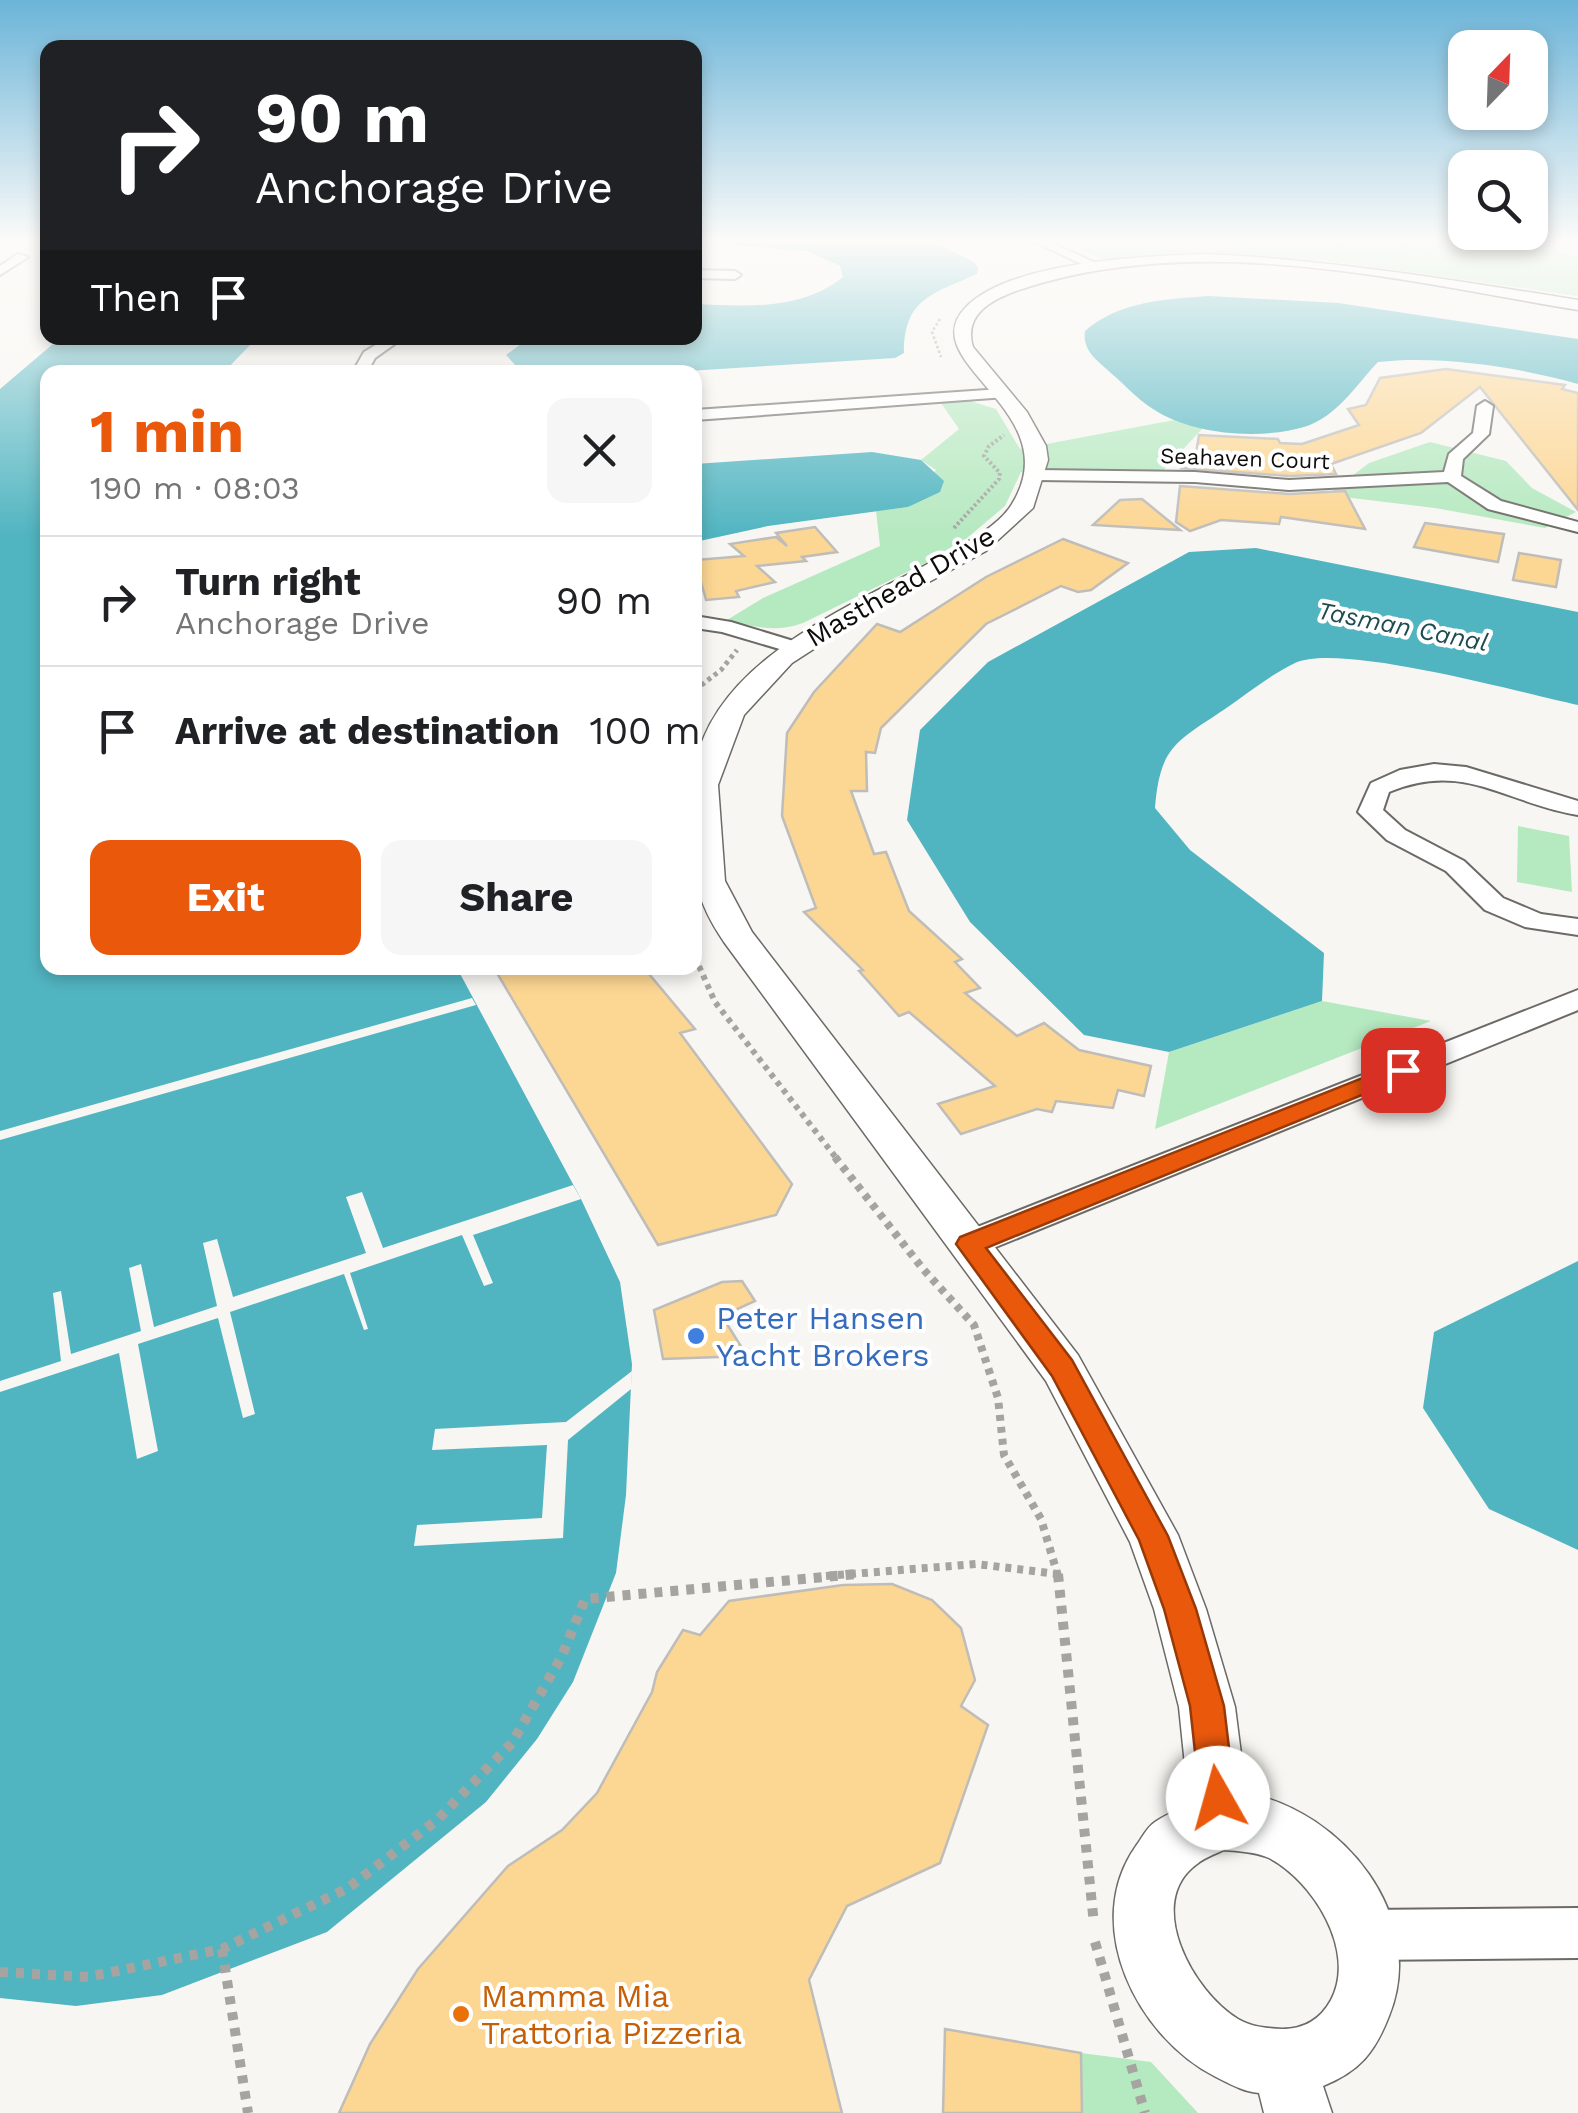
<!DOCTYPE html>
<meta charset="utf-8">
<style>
body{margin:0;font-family:"Work Sans",sans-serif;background:#f6f6f6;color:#202124;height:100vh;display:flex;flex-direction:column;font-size:38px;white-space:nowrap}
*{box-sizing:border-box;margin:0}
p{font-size:32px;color:#757577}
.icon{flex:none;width:55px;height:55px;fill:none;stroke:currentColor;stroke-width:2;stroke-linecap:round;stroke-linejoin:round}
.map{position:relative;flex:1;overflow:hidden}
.side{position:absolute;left:40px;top:365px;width:662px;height:610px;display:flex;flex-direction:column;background:#fff;border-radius:20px;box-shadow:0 5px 15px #0003}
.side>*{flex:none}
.banner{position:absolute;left:40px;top:40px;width:662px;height:305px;border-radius:20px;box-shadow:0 5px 15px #0003;background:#202124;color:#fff;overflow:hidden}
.needle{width:65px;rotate:23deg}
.fabs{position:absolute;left:1448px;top:30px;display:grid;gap:20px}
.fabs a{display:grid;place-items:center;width:100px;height:100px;border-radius:20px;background:#fff;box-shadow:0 5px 15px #0003;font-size:50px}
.pin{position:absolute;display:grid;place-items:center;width:85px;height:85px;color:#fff;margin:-42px;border-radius:20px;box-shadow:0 5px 15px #0006}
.me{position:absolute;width:110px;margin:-55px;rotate:353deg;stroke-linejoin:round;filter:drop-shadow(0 0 8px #0008)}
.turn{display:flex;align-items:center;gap:35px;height:210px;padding:0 50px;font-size:45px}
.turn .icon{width:130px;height:130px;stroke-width:2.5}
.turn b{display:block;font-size:70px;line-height:85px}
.then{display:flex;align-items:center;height:95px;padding:0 50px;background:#0003;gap:20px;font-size:38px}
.round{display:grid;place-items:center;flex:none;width:105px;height:105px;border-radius:20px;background:#f6f6f6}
.overview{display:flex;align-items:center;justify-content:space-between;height:170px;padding:0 50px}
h1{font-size:60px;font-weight:700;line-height:75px;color:#ea580c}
.action{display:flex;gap:20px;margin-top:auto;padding:20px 50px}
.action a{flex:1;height:115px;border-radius:20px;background:#ea580c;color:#fff;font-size:40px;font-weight:700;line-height:115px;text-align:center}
.action a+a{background:#f6f6f6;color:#202124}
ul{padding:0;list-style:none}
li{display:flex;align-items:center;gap:30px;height:130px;padding:0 50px;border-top:2px solid #e0e0e0}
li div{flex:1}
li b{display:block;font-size:38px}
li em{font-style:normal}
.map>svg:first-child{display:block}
.green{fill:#b5e9c0}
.water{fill:#51b5c1}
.pier{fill:#f8f6f2}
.building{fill:#fcd693;stroke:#bfbdb9;stroke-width:2.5}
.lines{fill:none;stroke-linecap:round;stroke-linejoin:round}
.minor-casing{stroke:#6c6a66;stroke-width:4}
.tertiary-casing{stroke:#6c6a66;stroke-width:3}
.path-far5{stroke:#a6a4a1;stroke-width:2.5;stroke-dasharray:2.5 2.5;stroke-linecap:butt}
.path-far4{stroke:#a6a4a1;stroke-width:4;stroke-dasharray:2.5 2.5;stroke-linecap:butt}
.path-far3{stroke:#a6a4a1;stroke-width:5;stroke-dasharray:4 4;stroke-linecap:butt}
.path-far2{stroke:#a6a4a1;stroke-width:6;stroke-dasharray:5 5;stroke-linecap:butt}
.path-far1{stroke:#a6a4a1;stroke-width:8;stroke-dasharray:6 6;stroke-linecap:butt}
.path{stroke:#a6a4a1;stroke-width:10;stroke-dasharray:8 8;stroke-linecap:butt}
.minor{fill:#fff;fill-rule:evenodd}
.tertiary{fill:#fff;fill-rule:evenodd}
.route{fill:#ea580c;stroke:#983908;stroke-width:2.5}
.shop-dot{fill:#3f7fe0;stroke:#fff;stroke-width:4}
.food-dot{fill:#e8710a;stroke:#fff;stroke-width:4}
.labels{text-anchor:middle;stroke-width:8;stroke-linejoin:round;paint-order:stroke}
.far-street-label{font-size:22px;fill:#0d0c0b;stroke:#fff}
.far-water-label{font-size:25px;font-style:italic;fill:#1f4c51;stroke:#fff}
.street-label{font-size:28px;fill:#0d0c0b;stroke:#fff}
.near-shop-label{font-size:32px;fill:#366cbe;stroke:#fff;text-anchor:start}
.near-food-label{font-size:32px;fill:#c56008;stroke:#fff;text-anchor:start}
</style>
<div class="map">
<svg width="1578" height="2113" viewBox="0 0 1578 2113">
<rect width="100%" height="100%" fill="#f8f6f2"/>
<g class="green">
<path d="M 1057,239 L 1112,239 L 1192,248 L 1193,239 L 1505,239 L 1578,257 L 1578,296 L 1333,261 L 1231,256 L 1103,260 Z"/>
<path d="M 970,401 L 996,409 L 1020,449 L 1174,420 L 1203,428 L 1161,473 L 1021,472 L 1005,506 L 954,549 L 803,623 C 775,633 755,627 727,620 L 763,598 L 880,546 L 876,511 L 909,507 L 936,470 L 921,460 L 959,429 L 941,403 Z"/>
<path d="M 1430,442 L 1506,461 L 1532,488 L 1576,512 L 1545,528 L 1435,508 L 1327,495 L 1369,463 Z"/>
<path d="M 1518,826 L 1569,836 L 1572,892 L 1517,882 Z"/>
<path d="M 1322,1001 L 1431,1021 L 1155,1129 L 1169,1052 Z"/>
<path d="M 1081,2053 L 1151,2062 L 1198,2113 L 1082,2113 Z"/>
</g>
<g class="water">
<path d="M 695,239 L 927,239 L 974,262 L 978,268 L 977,274 C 933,294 904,298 904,353 L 895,358 L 671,372 L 532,372 L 517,367 L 506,355 L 529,338 L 695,338 L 695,304 C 746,306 801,311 843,277 L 840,266 L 807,251 L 695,242 Z"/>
<path d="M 1209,296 L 1338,303 L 1578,339 L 1578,384 C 1519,367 1439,355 1378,362 C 1355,386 1337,417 1304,427 C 1260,440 1192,435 1153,409 C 1138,400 1125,385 1112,374 C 1098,361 1082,351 1085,331 C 1119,301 1166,299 1209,296 Z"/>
<path d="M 60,338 L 264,338 L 251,344 L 224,372 L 48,372 L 48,968 L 457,968 L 581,1199 L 620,1282 L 632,1364 L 626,1495 L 616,1573 L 573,1682 L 537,1739 L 486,1802 L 327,1932 L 162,1995 L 76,2006 L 0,1998 L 0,389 Z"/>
<path d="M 872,452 L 921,460 L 944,481 L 940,492 L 908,507 L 768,526 L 695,542 L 695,464 Z"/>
<path d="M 1256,548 L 1578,612 L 1578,705 C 1522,693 1339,642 1295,663 C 1270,675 1247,694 1225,709 C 1176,742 1160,746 1155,808 L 1190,850 L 1324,953 L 1322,1001 L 1169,1052 L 1084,1035 L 970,922 L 907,820 L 920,730 L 988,662 L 1189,552 Z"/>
<path d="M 1578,1261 L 1578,1550 L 1489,1509 L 1423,1408 L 1434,1332 Z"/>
</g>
<g class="pier">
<path d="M 472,998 L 476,1005 L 0,1140 L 0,1131 Z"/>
<path d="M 573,1185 L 581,1199 L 473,1235 L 493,1283 L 484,1286 L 462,1235 L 350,1273 L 368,1329 L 364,1330 L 344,1274 L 230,1312 L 255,1414 L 243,1418 L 218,1318 L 138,1344 L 158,1451 L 137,1459 L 119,1353 L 0,1392 L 0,1381 L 61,1361 L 53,1293 L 61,1291 L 71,1354 L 141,1331 L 129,1268 L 141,1264 L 154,1327 L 217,1306 L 203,1243 L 217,1239 L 233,1297 L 366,1253 L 346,1197 L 362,1192 L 383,1248 Z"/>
<path d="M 632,1371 L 631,1389 L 568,1440 L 563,1538 L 414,1546 L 417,1525 L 542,1518 L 547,1445 L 432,1450 L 435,1429 L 566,1422 Z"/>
</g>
<g class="building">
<path d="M 1446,369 L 1565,385 L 1562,389 L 1578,393 L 1578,510 L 1480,387 L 1421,433 L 1331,464 L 1336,474 L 1289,476 L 1181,468 L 1183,453 L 1196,454 L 1199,435 L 1278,439 L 1280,443 L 1302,444 L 1359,425 L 1348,409 L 1366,405 L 1380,378 Z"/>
<path d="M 1180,486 L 1289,494 L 1345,491 L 1365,529 L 1281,517 L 1279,524 L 1221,520 L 1190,531 L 1176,522 Z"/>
<path d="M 1142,499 L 1180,530 L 1093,525 L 1120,500 Z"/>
<path d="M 1425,523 L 1504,534 L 1498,562 L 1414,547 Z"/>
<path d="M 815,527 L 837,552 L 802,557 L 806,561 L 757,566 L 775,582 L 736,591 L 739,597 L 706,600 L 695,560 L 744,556 L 730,544 L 776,537 L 787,546 L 776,533 Z"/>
<path d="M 1063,539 L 1128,563 L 1091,590 L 1078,592 L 1061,586 L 986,624 L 881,728 L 875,753 L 866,752 L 867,791 L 851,791 L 874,854 L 886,852 L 909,911 L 962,959 L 955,962 L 980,988 L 965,993 L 1017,1036 L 1044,1023 L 1079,1050 L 1151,1066 L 1144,1096 L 1118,1090 L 1113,1108 L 1056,1101 L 1052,1112 L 1037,1109 L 961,1134 L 938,1104 L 995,1086 L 909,1012 L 899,1016 L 859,971 L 863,970 L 804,912 L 816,908 L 782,816 L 787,733 L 814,692 L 877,624 L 900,632 L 986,577 Z"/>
<path d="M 1519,553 L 1561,560 L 1556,587 L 1513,580 Z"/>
<path d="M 494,968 L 644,968 L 695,1029 L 680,1033 L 792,1184 L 776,1215 L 658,1245 Z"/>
<path d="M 742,1281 L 755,1301 L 722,1316 L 747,1356 L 663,1359 L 654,1310 L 722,1282 Z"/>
<path d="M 892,1584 L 932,1600 L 961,1628 L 975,1680 L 961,1706 L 988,1725 L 940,1863 L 847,1906 L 809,1980 L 842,2113 L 339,2113 L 370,2044 L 418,1969 L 508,1866 L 562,1830 L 597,1793 L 652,1692 L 657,1672 L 683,1630 L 700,1635 L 729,1601 L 843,1585 Z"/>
<path d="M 945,2029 L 1081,2053 L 1082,2113 L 943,2113 Z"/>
</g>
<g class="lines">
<defs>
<g id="minor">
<path d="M 1029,239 L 1044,239 L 1102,266 L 1092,269 Z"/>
<path d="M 18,254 L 28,257 L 0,275 L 0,266 Z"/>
<path d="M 695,270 L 735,271 L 741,275 L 735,279 L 695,278 Z"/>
<path d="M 387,338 L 403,338 L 375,358 L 370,367 L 373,372 L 358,372 L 355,368 L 364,352 Z"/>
<path d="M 1001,389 L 1006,391 L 1006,397 L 695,420 L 695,410 Z"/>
<path d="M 1485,401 L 1493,406 L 1489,434 L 1463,459 L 1461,476 L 1501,501 L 1578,522 L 1578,532 L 1488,509 L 1448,482 L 1289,490 L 1195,482 L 1037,480 L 1029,475 L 1037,470 L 1195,472 L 1289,480 L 1444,472 L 1449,454 L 1473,433 L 1477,406 Z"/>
<path d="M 695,616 L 731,622 L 800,643 L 803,647 L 793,653 L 722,632 L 695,628 Z"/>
<path d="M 1434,764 L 1466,767 L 1578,801 L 1578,815 C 1505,803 1464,760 1389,792 L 1383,810 L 1405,830 L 1464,861 L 1503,898 L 1541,914 L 1578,919 L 1578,935 L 1525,927 L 1485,910 L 1446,871 L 1387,840 L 1358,812 L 1371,783 L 1400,770 Z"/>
<path d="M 1578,990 L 1578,1010 L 981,1253 L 969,1257 L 957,1253 L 952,1244 L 957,1235 Z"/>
<path d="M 1578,1908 L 1578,1958 L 1365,1960 L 1347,1953 L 1340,1935 L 1347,1917 L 1365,1910 Z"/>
</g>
<path id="tertiary" d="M 1207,254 C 1332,260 1454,280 1578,300 L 1578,310 C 1398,280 1198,230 1019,290 C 993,299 963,314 973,347 L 1027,412 L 1046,446 L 1048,460 L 1033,508 L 986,551 L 857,621 L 792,663 L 744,715 L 718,785 L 725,881 L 752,932 L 1078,1355 L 1178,1535 L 1206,1609 L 1235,1707 L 1246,1793 C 1343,1811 1429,1917 1389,2016 C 1375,2052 1360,2071 1323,2086 L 1332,2113 L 1264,2113 L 1259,2093 C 1244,2092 1230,2084 1216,2077 C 1138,2038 1080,1925 1136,1846 C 1142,1838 1147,1827 1155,1822 C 1165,1815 1178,1810 1189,1804 L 1179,1707 L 1154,1609 L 1130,1542 L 1046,1381 L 724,942 C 690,892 695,871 695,813 C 695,799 693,782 695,768 C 713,661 850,607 933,561 C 958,547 997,529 1012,504 C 1070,410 911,363 966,307 C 1011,261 1145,256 1207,254 ZM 1224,1850 C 1238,1851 1256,1852 1269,1858 C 1313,1881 1357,1951 1331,2000 C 1320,2020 1304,2029 1282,2029 C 1265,2028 1252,2027 1238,2019 C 1194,1993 1143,1903 1197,1864 C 1204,1858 1215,1854 1224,1850 Z"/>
</defs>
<use href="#minor" class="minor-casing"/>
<use href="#tertiary" class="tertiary-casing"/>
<g class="path-far5">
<path d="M 1421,239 L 1424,252 L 1436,259"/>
<path d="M 1382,240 L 1423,252"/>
<path d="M 1337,246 L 1353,241 L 1385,241"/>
<path d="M 940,319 L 932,332 L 941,357"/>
</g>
<path class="path-far4" d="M 954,528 L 999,479 L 1000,473 L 984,456 L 989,446 L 1004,435"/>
<path class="path-far3" d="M 695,690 L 721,670 L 737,650"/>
<path class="path-far2" d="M 695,957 L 715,1002 L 837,1159"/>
<g class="path-far1">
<path d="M 835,1157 L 923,1269 L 974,1325 L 998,1398 L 1004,1455 L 1041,1519 L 1058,1576"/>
<path d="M 826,1576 L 976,1564 L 1058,1574"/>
</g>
<g class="path">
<path d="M 1058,1574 L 1094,1924"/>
<path d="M 1095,1942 L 1145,2113"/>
<path d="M 222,1949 L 248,2113"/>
<path d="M 0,1972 L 88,1977 L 222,1949 L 348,1888 L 437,1820 L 512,1743 L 562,1656 L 585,1599 L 857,1574"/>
</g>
<use href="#minor" class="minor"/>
<use href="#tertiary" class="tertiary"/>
</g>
<linearGradient id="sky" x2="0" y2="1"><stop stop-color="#6bb4d8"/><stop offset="0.45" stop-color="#fcfbf9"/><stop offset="1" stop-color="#fcfbf9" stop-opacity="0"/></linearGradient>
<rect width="1578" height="535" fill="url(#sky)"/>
<path class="route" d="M 1403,1062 L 1411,1065 L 1414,1070 L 1411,1075 L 986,1248 L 1072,1360 L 1168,1536 L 1196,1609 L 1224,1706 L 1235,1798 L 1230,1811 L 1218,1816 L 1205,1811 L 1200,1798 L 1190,1706 L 1164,1609 L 1139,1540 L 1052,1376 L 956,1244 L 960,1237 Z"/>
<circle class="shop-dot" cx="696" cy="1336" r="10"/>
<circle class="food-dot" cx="461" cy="2014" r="10"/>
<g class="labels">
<g class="far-street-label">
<text transform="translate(1245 458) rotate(2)" y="8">Seahaven Court</text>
</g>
<g class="far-water-label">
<text transform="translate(1403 626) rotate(11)" y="9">Tasman Canal</text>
</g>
<g class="street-label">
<text transform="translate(900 586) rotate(-30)" y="10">Masthead Drive</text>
</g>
<g class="near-shop-label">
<text x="716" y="1329">Peter Hansen<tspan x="716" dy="37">Yacht Brokers</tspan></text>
</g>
<g class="near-food-label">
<text x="481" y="2007">Mamma Mia<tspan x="481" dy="37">Trattoria Pizzeria</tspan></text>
</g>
</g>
</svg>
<div class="fabs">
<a><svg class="needle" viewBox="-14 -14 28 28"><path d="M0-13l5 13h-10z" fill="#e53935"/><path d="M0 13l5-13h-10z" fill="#757577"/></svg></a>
<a><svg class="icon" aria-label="search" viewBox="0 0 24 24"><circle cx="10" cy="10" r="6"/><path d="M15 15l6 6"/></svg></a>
</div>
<div class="pin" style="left:1403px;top:1070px;background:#d93025"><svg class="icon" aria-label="arrive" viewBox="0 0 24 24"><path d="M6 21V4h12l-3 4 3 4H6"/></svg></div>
<svg class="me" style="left:1218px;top:1798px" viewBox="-20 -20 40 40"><circle r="19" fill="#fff"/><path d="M0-13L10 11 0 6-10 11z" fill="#ea580c"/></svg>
<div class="banner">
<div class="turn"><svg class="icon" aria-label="right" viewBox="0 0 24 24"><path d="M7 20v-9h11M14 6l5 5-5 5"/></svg><div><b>90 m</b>Anchorage Drive</div></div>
<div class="then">Then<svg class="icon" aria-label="arrive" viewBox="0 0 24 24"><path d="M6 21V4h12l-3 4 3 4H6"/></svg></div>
</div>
<section class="side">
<div class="overview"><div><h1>1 min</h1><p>190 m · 08:03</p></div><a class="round"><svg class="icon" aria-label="close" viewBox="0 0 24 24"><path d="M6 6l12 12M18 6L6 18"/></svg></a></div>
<ul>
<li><svg class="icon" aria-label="right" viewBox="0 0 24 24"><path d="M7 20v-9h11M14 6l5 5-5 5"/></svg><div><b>Turn right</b><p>Anchorage Drive</p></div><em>90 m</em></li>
<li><svg class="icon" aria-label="arrive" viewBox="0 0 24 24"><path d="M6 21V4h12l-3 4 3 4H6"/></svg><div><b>Arrive at destination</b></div><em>100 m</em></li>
</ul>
<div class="action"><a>Exit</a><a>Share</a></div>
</section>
</div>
